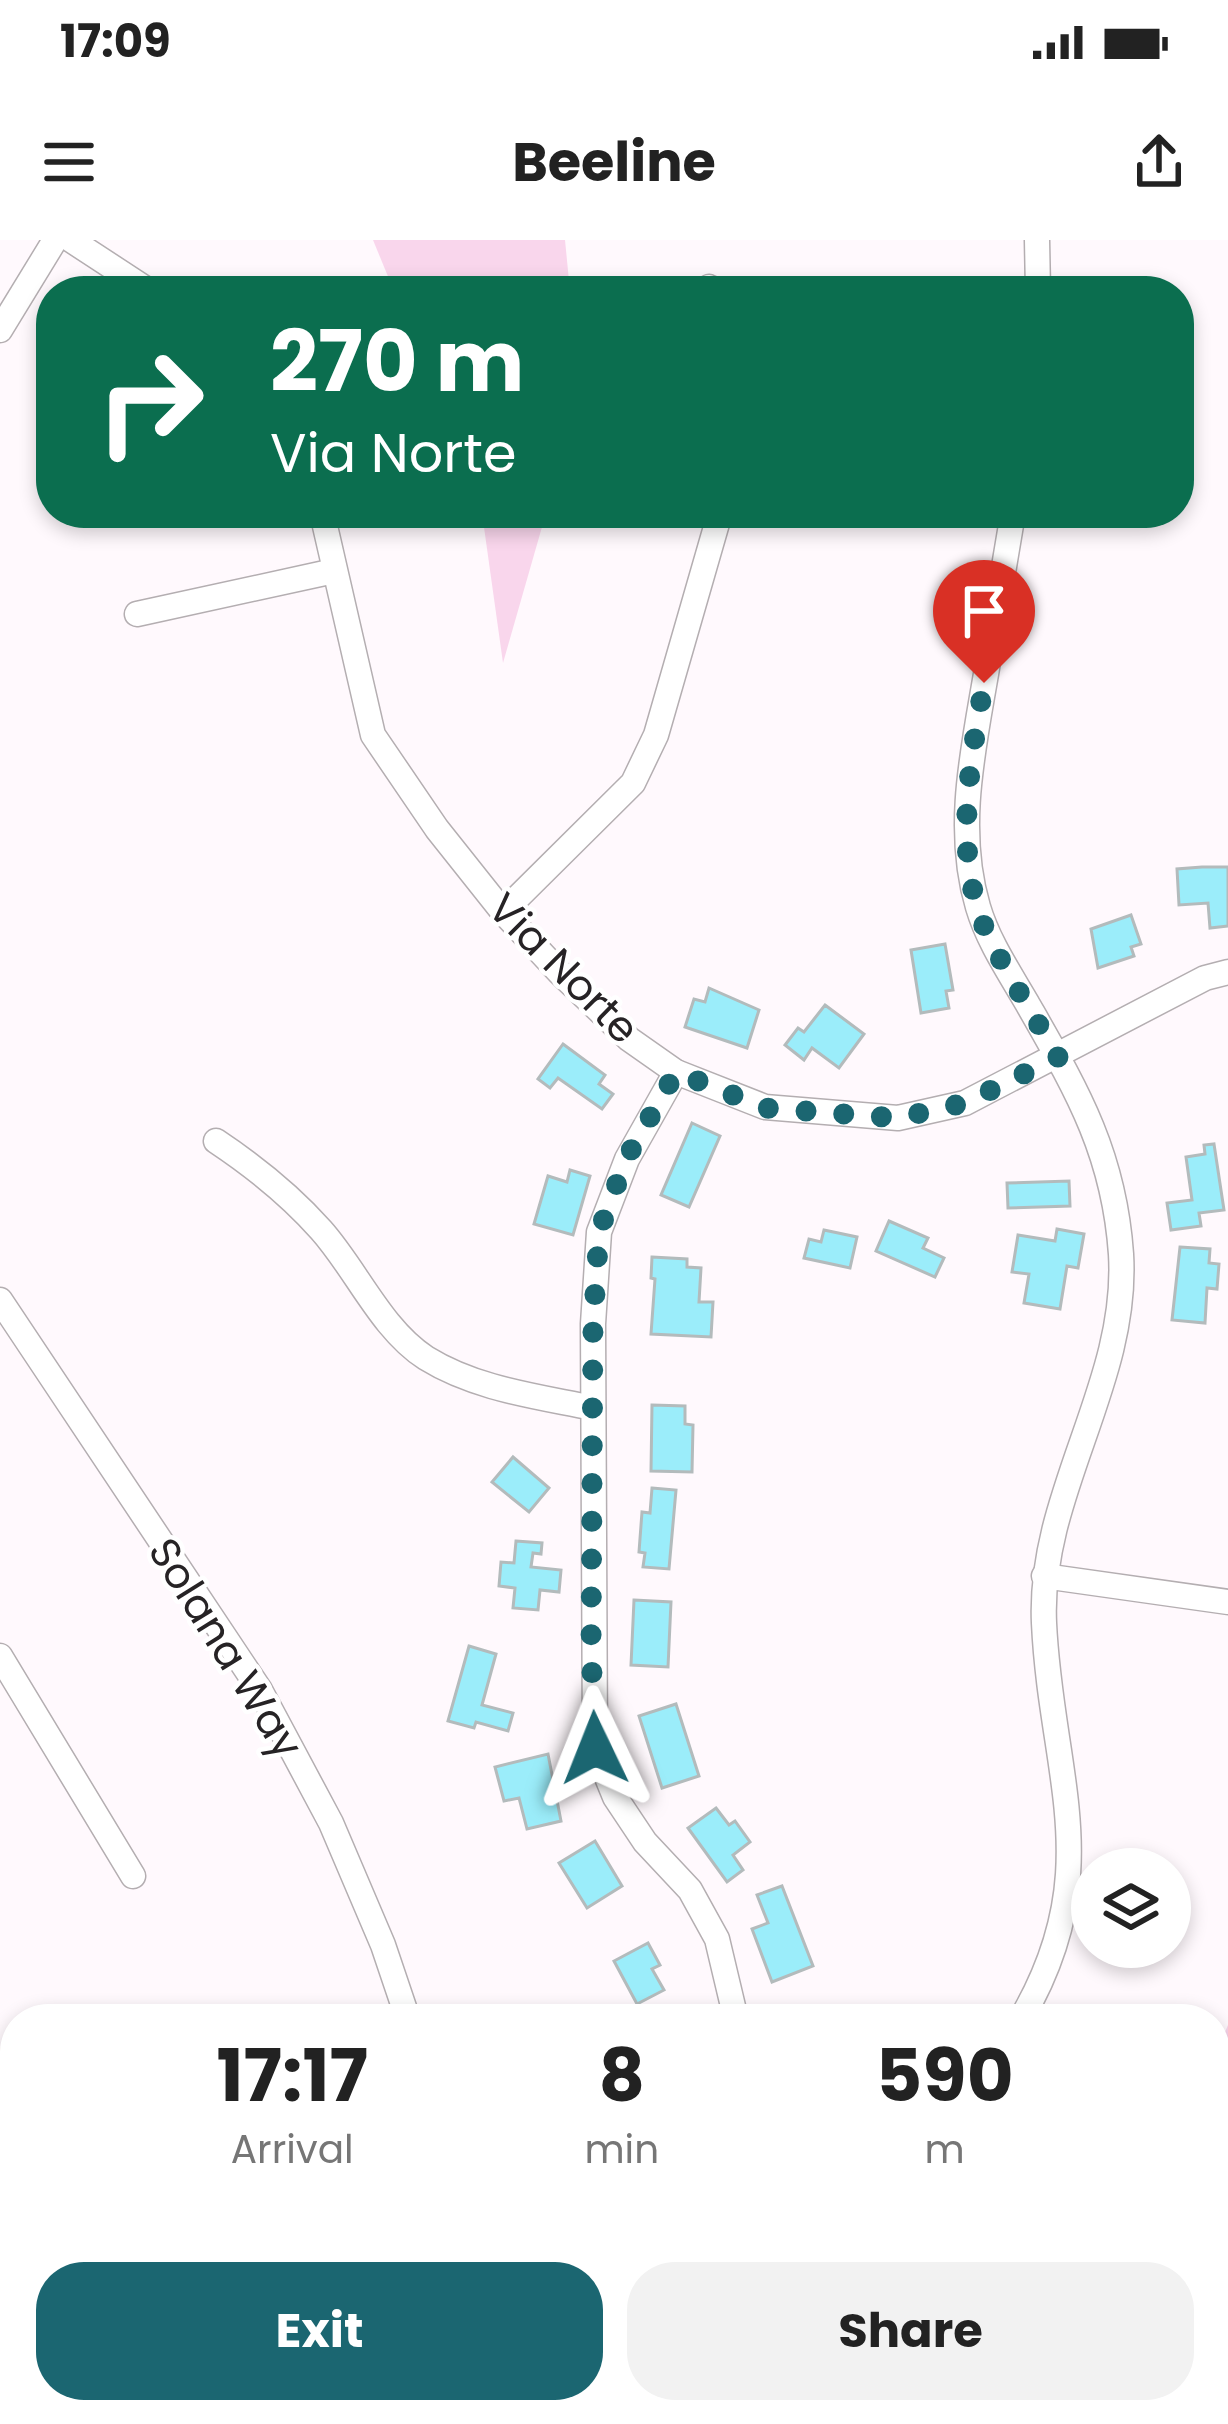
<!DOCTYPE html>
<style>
body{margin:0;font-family:Poppins,sans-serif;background:#f2f2f2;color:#222;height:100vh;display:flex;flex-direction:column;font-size:45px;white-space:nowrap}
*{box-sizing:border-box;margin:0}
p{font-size:39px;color:#767676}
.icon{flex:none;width:66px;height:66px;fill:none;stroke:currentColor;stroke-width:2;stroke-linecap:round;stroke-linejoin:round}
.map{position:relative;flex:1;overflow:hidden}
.details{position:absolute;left:0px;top:1764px;width:1230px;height:420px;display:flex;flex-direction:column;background:#fff;border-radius:48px 48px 0 0;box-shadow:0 6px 18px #0003}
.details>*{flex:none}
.top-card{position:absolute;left:36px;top:36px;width:1158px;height:252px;border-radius:48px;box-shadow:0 6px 18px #0003;background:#0b6e4f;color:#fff;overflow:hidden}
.tools{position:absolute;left:1071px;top:1608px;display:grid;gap:24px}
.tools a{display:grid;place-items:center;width:120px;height:120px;border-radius:50%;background:#fff;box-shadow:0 6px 18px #0003;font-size:60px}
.pin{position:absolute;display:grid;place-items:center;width:102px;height:102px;color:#fff;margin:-123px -51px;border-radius:50% 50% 50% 0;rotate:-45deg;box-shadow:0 0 12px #0007}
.pin .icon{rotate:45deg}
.me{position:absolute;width:132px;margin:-66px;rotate:358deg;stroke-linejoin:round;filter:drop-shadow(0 0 9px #0008)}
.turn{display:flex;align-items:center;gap:42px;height:252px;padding:0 36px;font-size:54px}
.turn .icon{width:156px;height:156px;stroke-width:2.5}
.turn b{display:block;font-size:84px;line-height:102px}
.eta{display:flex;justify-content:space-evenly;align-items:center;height:204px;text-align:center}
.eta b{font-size:72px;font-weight:700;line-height:84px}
.cta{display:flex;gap:24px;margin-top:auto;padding:24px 36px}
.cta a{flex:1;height:138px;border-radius:48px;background:#1b6671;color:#fff;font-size:48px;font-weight:700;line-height:138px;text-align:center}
.cta a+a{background:#f2f2f2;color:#222}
.status{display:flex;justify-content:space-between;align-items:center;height:84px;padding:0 60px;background:#fff;direction:ltr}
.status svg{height:33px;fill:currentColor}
header{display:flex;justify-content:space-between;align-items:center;height:156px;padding:0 36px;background:#fff;font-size:54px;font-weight:700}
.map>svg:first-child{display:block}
.green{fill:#f9d6ec}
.building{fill:#9bedfa;stroke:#b3bbbc;stroke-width:3}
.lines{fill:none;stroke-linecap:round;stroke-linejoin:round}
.minor-casing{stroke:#b4aeb1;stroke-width:27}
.minor{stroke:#fff;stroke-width:24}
.route{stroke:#1b6671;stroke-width:21;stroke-dasharray:0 37.8}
.labels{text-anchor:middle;stroke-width:9;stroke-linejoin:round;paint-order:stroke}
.street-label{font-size:42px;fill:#262325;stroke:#fff}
</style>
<div class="status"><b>17:09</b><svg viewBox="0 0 49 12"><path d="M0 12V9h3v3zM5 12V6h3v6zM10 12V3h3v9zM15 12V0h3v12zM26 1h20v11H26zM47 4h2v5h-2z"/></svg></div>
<header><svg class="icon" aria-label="menu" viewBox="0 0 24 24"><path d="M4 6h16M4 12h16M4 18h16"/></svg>Beeline<svg class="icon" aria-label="share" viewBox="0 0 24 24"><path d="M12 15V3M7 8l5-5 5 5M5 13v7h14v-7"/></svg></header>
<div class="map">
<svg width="1228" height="2184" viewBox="0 0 1228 2184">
<rect width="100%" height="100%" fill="#fff9fd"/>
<g class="green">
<path d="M 373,0 L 565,0 L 570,51 L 394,51 Z"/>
<path d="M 482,273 L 546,273 L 503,423 Z"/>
<path d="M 1228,1785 L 1228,2184 L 853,2184 L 872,2169 L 1215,2169 L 1215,1816 Z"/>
</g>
<g class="building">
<path d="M 1202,627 L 1228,627 L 1228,686 L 1210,688 L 1208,663 L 1179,665 L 1177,629 Z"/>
<path d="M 1131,675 L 1141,704 L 1131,707 L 1134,716 L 1098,728 L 1091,689 Z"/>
<path d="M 945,704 L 953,750 L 946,751 L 949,768 L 921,773 L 911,710 Z"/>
<path d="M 709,748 L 759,770 L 747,808 L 685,787 L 694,759 L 705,762 Z"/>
<path d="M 825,765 L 864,794 L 839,828 L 812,808 L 804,820 L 785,805 L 798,788 L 804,792 Z"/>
<path d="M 563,804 L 605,835 L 599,844 L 613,854 L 602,869 L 558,838 L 550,848 L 538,839 Z"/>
<path d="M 692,883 L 720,896 L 689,967 L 661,955 Z"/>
<path d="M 1214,904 L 1224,970 L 1199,973 L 1201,986 L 1171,990 L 1167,963 L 1192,960 L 1186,917 L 1205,914 L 1204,905 Z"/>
<path d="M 570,930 L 590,936 L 573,995 L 534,984 L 548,936 L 567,942 Z"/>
<path d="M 1069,941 L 1070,966 L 1008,968 L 1007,943 Z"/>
<path d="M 889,981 L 928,998 L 923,1008 L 944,1018 L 935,1037 L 876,1011 Z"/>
<path d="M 1057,989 L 1084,994 L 1078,1028 L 1067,1026 L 1060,1069 L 1024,1063 L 1029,1034 L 1012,1032 L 1018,995 L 1055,1001 Z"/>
<path d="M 824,990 L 857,997 L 850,1028 L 804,1018 L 809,999 L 821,1002 Z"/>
<path d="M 1180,1007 L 1210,1009 L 1209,1023 L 1219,1024 L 1217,1049 L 1207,1048 L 1205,1083 L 1172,1080 Z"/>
<path d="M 652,1017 L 687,1019 L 687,1027 L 701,1028 L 699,1062 L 713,1062 L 711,1097 L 651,1094 L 655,1039 L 651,1038 Z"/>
<path d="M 652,1165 L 685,1166 L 685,1184 L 693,1185 L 692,1232 L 651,1231 Z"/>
<path d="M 513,1217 L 549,1248 L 529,1272 L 492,1242 Z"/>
<path d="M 652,1248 L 676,1250 L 669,1329 L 643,1327 L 645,1313 L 639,1312 L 642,1272 L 650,1273 Z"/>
<path d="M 516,1301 L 542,1303 L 541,1314 L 533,1313 L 531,1327 L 561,1330 L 559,1352 L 540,1350 L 538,1370 L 513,1368 L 515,1348 L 499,1346 L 501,1322 L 514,1323 Z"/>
<path d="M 634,1360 L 671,1362 L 668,1427 L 631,1425 Z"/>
<path d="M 469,1406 L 496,1414 L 482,1465 L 513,1473 L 508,1491 L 476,1482 L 474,1488 L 448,1481 Z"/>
<path d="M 676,1464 L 699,1536 L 662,1548 L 639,1476 Z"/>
<path d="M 548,1514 L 561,1581 L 527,1589 L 519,1558 L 504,1561 L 495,1527 Z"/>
<path d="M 716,1568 L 729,1585 L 735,1581 L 750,1602 L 733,1615 L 743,1630 L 727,1642 L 688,1588 Z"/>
<path d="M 595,1601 L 622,1646 L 587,1668 L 559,1623 Z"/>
<path d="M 782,1646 L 813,1726 L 772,1742 L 752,1689 L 768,1683 L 757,1655 Z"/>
<path d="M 648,1703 L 660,1725 L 652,1729 L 664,1750 L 637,1764 L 614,1721 Z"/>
<path d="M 311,2169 L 367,2169 L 369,2179 L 314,2184 Z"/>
<path d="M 610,2169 L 661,2169 L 641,2184 L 617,2184 L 606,2174 Z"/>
</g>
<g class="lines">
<defs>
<g id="minor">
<path d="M 71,0 L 149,51"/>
<path d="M 1037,0 L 1038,51"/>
<path d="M 709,47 L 710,51"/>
<path d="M 0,90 L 55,0"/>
<path d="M 322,273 L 373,495 L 437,589 L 503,672 L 560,733 L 629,799 L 676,832 L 765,867 L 898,878 L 965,863 L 1205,738 L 1228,732"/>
<path d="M 1013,273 C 1004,327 995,380 986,434 C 973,510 955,590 978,667 C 988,701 1009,732 1027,763 C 1076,849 1114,912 1121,1014 C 1129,1144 1038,1253 1044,1383 C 1051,1535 1108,1631 1021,1779"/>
<path d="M 137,374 L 334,331"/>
<path d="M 503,672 L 633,543 L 656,495 L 720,273"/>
<path d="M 676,832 L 627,919 L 599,992 L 593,1084 L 595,1508 L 615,1557 L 645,1602 L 690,1650 L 717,1699 L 736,1779"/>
<path d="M 216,901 C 255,927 290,955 321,990 C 356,1029 381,1089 426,1118 C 476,1149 536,1156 593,1168"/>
<path d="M 0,1060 L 260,1450 L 331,1583 L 383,1705 L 408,1779"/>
<path d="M 1044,1336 L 1228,1362"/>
<path d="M 0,1416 L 133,1636"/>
<path d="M 268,2169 L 274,2184"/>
<path d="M 145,2184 L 169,2169"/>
</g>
</defs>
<use href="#minor" class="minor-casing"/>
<use href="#minor" class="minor"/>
</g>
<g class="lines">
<path class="route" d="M 595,1508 L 591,1408 L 593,1084 L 599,992 L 626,919 L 676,832 L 765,868 L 898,878 L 965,863 L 1058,817 C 1035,777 1009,738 989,697 C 951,619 970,524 984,443"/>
</g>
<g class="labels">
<g class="street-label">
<text transform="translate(564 728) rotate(45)" y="15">Via Norte</text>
<text transform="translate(226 1408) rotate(58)" y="15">Solana Way</text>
</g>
</g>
</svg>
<div class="tools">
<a><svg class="icon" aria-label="layers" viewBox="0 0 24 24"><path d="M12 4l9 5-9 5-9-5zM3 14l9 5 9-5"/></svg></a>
</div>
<div class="pin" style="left:984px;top:443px;background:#d93025"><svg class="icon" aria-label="arrive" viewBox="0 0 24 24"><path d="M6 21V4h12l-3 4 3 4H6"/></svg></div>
<svg class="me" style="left:595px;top:1508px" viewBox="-20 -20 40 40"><path d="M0-17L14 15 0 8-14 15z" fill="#1b6671" stroke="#fff" stroke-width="4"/></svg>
<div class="top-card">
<div class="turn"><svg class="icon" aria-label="right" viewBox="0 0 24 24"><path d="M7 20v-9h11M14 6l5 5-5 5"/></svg><div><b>270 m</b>Via Norte</div></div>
</div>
<section class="details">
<div class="eta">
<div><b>17:17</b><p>Arrival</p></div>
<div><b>8</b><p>min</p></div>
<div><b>590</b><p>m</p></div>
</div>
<div class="cta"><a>Exit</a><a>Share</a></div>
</section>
</div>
